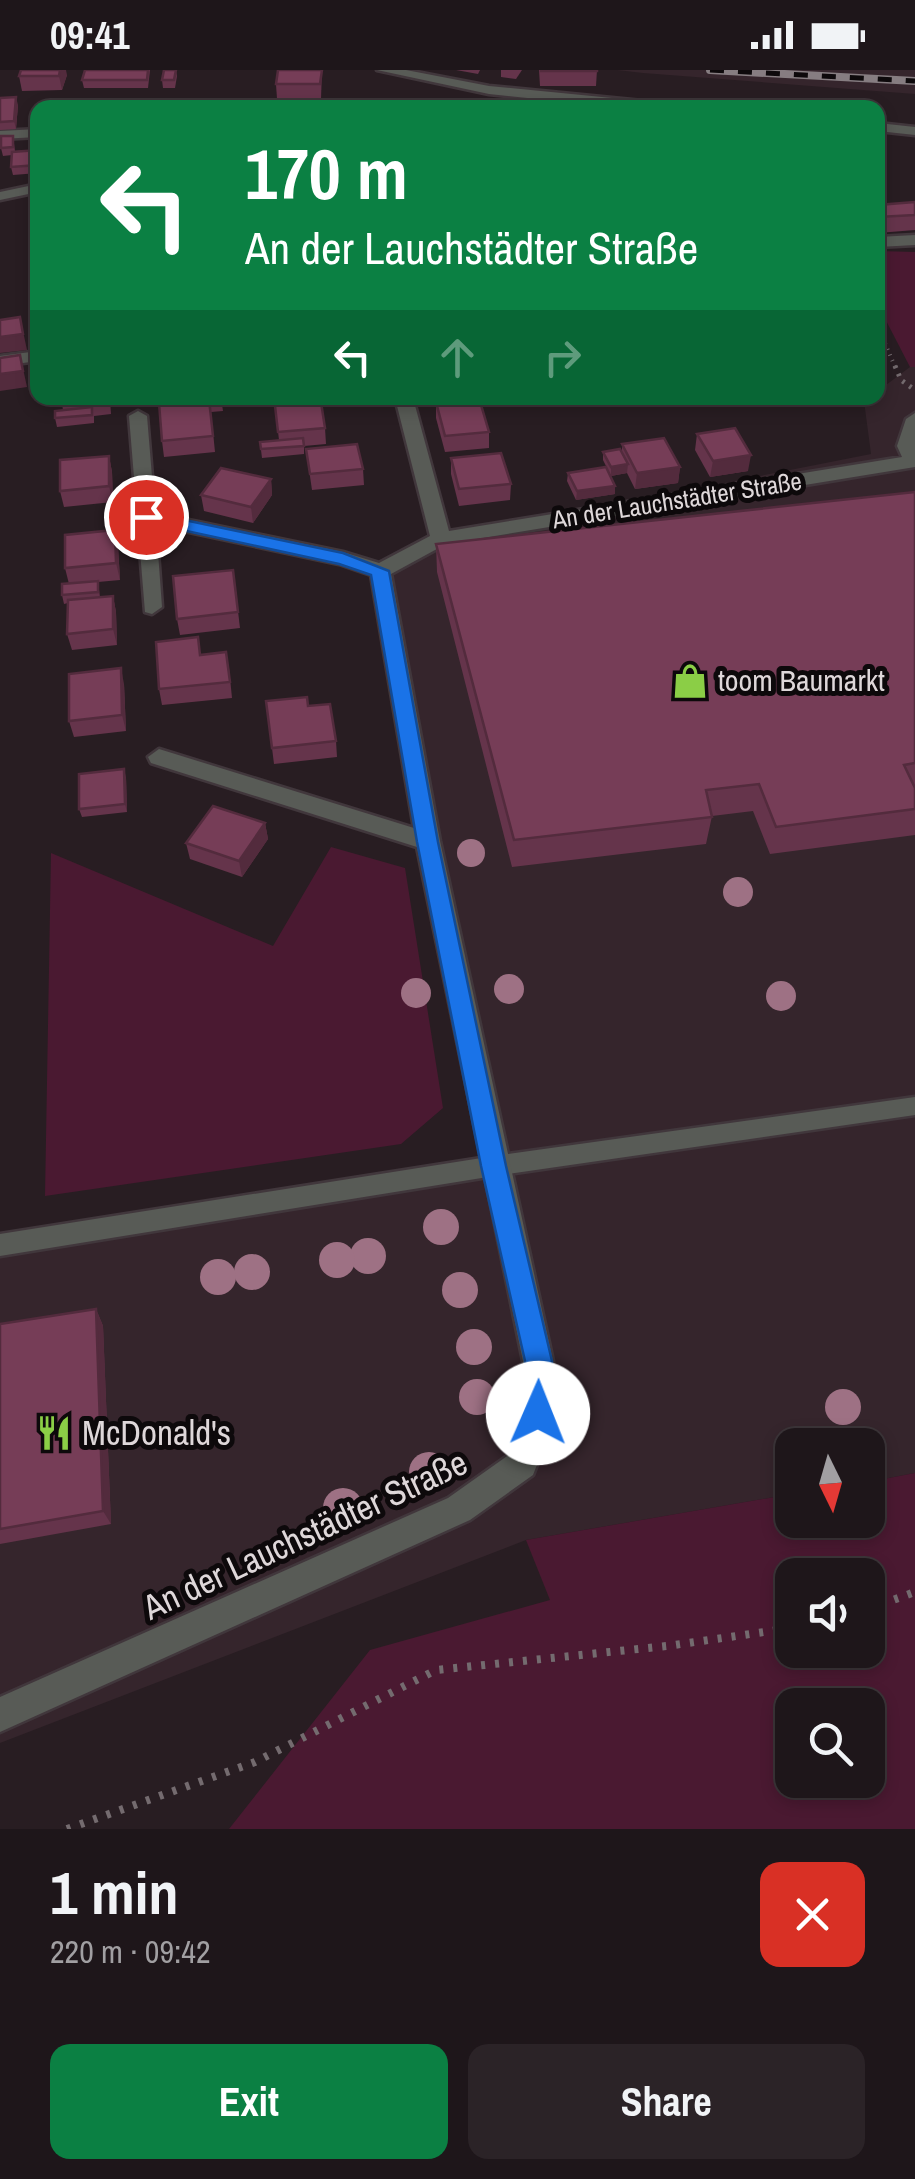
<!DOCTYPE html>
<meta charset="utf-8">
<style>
body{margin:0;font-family:"Archivo Narrow",sans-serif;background:#2b2327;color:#f1f3f6;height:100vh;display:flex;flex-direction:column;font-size:38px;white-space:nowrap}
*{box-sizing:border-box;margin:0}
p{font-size:32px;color:#a19fa2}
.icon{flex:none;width:55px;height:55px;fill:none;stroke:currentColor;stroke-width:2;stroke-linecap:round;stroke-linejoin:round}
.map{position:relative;height:1759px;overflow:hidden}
.drawer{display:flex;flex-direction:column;background:#1e161a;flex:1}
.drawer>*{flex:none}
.top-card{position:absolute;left:30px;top:30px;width:855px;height:305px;border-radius:20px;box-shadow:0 5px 15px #0003,0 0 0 2px #3c3539;background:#0b8043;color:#fff;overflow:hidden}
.needle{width:65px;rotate:175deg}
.fabs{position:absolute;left:775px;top:1358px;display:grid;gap:20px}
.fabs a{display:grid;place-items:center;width:110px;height:110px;border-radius:20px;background:#1e161a;box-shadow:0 5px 15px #0003,0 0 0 2px #3c3539;font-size:50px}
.pin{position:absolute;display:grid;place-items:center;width:85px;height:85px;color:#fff;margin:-42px;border:5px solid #fff;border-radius:50%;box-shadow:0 2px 10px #0007}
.me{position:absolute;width:110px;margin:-55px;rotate:1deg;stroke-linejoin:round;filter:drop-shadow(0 0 8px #0008)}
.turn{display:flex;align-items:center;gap:35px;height:210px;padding:0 50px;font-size:45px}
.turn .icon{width:130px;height:130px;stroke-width:2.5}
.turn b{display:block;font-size:70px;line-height:85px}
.lanes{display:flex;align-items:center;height:95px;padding:0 50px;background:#0003;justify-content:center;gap:50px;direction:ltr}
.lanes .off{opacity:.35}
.round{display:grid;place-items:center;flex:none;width:105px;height:105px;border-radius:20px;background:#2b2327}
.head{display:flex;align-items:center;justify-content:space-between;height:170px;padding:0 50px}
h1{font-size:60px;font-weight:800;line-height:75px}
.primary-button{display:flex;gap:20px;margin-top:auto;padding:20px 50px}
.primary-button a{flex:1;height:115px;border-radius:20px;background:#0b8043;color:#fff;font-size:40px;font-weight:800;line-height:115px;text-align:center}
.primary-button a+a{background:#2b2327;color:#f1f3f6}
.status{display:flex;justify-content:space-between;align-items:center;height:70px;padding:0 50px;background:#1e161a;direction:ltr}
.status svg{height:28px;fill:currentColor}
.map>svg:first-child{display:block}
.built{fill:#35252c}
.green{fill:#4a1931;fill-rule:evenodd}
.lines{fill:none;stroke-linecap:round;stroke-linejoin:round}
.service-casing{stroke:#41373c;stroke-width:5}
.minor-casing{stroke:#41373c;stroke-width:5}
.path-far2{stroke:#746b6f;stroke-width:4;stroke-dasharray:1 5;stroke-linecap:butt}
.path-far1{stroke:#746b6f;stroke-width:5;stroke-dasharray:2.5 6;stroke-linecap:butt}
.path{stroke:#746b6f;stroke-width:8;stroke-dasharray:4 10;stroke-linecap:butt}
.service{fill:#585b56;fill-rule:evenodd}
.minor{fill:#585b56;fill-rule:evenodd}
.rail-casing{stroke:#867d81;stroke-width:8}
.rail{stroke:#0d090b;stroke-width:5;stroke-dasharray:14;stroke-linecap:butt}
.tree{fill:#9e7184}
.wall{fill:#65344b}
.shaded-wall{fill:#532b3d}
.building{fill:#763d57;stroke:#532b3d;stroke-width:2.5}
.route{fill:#1a73e8;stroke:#114b97;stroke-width:2.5}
.labels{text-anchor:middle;stroke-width:10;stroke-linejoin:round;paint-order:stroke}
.far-street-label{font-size:25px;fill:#ded7d9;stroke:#0d090b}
.poi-label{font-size:30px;fill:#ded7d9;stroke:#0d090b;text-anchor:start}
.near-poi-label{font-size:35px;fill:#ded7d9;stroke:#0d090b;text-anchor:start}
.near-street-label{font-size:35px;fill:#ded7d9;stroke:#0d090b}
</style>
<div class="status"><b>09:41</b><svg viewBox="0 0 49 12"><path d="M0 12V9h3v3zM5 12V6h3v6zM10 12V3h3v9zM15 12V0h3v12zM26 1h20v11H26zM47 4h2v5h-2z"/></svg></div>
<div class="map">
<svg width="915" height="1759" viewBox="0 0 915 1759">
<rect width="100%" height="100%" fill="#281d22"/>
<g class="built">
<path d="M 617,0 L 915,0 L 915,24 L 643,3 Z"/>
<path d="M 910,297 L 915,297 L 915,1403 L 868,1412 L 868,1375 L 792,1375 L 792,1424 L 526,1470 L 0,1673 L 0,1175 L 494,1096 L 380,501 L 441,469 L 871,384 L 864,331 L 878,328 L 878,321 Z"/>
</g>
<g class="green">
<path d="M 878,181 L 915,182 L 915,297 L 910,297 L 878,235 Z"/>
<path d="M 331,777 L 405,798 L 443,1038 L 401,1074 L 45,1126 L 51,783 L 273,876 Z"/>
<path d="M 915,1403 L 915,1759 L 229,1759 L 370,1580 L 550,1530 L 526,1470 L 792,1424 L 792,1450 L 868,1450 L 868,1412 ZM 792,1505 L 868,1505 L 868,1580 L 792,1580 ZM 792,1635 L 868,1635 L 868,1710 L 792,1710 Z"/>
</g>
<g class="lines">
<defs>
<g id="service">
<path d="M 38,59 L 38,67 L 0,69 L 0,61 Z"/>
<path d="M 38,114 L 38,122 L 0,130 L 0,122 Z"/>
<path d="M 915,1027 L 915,1045 L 494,1106 L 0,1186 L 0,1164 L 494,1086 Z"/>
</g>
<g id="minor">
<path d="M 377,0 L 406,0 L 489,16 L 673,34 L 680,38 L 624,38 L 489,24 Z"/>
<path d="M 878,53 L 915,57 L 915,65 L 878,61 Z"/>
<path d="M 915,165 L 915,175 L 878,177 L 878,167 Z"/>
<path d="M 38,281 L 38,291 L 0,296 L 0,286 Z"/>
<path d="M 395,328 L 413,328 L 449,461 L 902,387 L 897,376 L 906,349 L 915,343 L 915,397 L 446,474 L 391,504 L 440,771 L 553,1291 C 553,1334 550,1365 533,1405 L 470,1450 L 0,1662 L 0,1627 L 448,1428 L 510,1384 L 523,1343 L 523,1291 L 417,777 L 151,693 L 148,687 L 159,679 L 414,758 L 371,505 L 339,494 L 156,455 L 162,537 L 152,544 L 145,542 L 129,346 L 138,341 L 147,346 L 155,443 L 343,482 L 379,493 L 430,466 Z"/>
</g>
</defs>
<use href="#service" class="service-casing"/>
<use href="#minor" class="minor-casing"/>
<path class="path-far2" d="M 878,257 L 896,299"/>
<path class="path-far1" d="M 895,296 L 901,310 L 915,320"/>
<g class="path">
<path d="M 868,1539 L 915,1522"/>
<path d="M 67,1759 L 255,1692 L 436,1600 L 667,1576 L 792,1558"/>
</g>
<use href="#service" class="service"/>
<use href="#minor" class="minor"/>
<defs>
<path id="rail" d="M 710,0 L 915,11"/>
</defs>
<use href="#rail" class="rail-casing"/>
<use href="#rail" class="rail"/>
</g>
<g class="tree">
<circle cx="471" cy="783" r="14"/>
<circle cx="738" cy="822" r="15"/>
<circle cx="509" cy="919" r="15"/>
<circle cx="416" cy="923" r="15"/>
<circle cx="781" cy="926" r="15"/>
<circle cx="441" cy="1157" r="18"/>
<circle cx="368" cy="1186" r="18"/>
<circle cx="337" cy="1190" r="18"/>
<circle cx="252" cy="1202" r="18"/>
<circle cx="218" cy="1207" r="18"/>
<circle cx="460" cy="1220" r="18"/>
<circle cx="474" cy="1277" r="18"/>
<circle cx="477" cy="1327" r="18"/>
<circle cx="843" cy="1337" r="18"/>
<circle cx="429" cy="1402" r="20"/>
<circle cx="343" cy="1438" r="20"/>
</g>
<g class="wall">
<path d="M 85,0 L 150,0 L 148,18 L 84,18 L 82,10 Z"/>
<path d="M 176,0 L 177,6 L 175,18 L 163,18 L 162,10 Z"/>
<path d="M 322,0 L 321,29 L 277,29 L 276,14 Z"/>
<path d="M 456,0 L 480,0 L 478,4 Z"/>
<path d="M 501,0 L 522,0 L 516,9 L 501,7 Z"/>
<path d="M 539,0 L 597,0 L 596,16 L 540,16 Z"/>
<path d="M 67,5 L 62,20 L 22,21 L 19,6 Z"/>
<path d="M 0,28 L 18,35 L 16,59 L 0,60 Z"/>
<path d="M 13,66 L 15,81 L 38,80 L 38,103 L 13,105 L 11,97 L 12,85 L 3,86 L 1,78 Z"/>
<path d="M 915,132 L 915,160 L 878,163 L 878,135 Z"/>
<path d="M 61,328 L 110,328 L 111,344 L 94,346 L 94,353 L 57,357 L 55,348 L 63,340 Z"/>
<path d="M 221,328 L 223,341 L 211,342 L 215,382 L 164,387 L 162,371 L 193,330 Z"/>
<path d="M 443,328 L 484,328 L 444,331 Z"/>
<path d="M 436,332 L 489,362 L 489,378 L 445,382 L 436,348 Z"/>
<path d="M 275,336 L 325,358 L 326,374 L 304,376 L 304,384 L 262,388 L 260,372 L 279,370 Z"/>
<path d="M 697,364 L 748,401 L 710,407 L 695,380 Z"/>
<path d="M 622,374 L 680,397 L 678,413 L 635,419 L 627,403 L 611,406 L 603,390 L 603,382 L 622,382 Z"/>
<path d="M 306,379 L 363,399 L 364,415 L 312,420 Z"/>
<path d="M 109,386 L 112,402 L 113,432 L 64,437 L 60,421 Z"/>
<path d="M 451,388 L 511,414 L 510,430 L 459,436 L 451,404 Z"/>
<path d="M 568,403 L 615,416 L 615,424 L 576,430 L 567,411 Z"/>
<path d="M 271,409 L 272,425 L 253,453 L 204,441 L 201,425 Z"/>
<path d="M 915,422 L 915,765 L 770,784 L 753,741 L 712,746 L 706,774 L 512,797 L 437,502 L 436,474 Z"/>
<path d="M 115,460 L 118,476 L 120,510 L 98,512 L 100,527 L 113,526 L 116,542 L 117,575 L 72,580 L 67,564 L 68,533 L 64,534 L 62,525 L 69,514 L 65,498 Z"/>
<path d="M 233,500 L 240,558 L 180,565 L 177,549 Z"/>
<path d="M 201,585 L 229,598 L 232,628 L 162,635 L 159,619 Z"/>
<path d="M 124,614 L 126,661 L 74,667 L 69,651 Z"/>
<path d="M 266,631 L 308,636 L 336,671 L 337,687 L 274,694 Z"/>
<path d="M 126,707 L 127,742 L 82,747 L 79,739 Z"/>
<path d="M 265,753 L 268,769 L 242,807 L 190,789 L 186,773 Z"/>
<path d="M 96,1239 L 103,1256 L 111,1454 L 0,1474 L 0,1254 Z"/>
</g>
<g class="shaded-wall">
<path d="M 60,0 L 66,0 L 67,5 L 62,20 L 59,6 Z"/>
<path d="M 16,27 L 18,35 L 16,59 L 14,51 Z"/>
<path d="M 20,247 L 27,280 L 0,283 L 0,267 Z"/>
<path d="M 20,285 L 27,317 L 0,321 L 0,304 Z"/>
<path d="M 751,385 L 748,401 L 710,407 L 713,391 Z"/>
<path d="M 109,386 L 112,402 L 113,432 L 109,416 Z"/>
<path d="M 628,394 L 627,403 L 611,406 L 611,397 Z"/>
<path d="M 680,397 L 678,413 L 635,419 L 637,403 Z"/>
<path d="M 271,409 L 272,425 L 253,453 L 251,437 Z"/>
<path d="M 615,416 L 615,424 L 576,430 L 577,421 Z"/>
<path d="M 115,460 L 118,476 L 120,510 L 116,493 Z"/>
<path d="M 113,526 L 116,542 L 117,575 L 113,559 Z"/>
<path d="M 121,598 L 124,614 L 126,661 L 122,645 Z"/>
<path d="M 124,699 L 126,707 L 127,742 L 125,734 Z"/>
<path d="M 265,753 L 268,769 L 242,807 L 239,791 Z"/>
<path d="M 96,1239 L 103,1256 L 111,1454 L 103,1441 Z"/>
</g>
<g class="building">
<path d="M 21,0 L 60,0 L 59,6 L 19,6 Z"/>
<path d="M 85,0 L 148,0 L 147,10 L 82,10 Z"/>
<path d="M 164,0 L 176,0 L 174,10 L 162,10 Z"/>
<path d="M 278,0 L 322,0 L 320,14 L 276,14 Z"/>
<rect x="541" y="0" width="56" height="1"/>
<path d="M 16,27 L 14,51 L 0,52 L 0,28 Z"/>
<path d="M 183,33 L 183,38 L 156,38 L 156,35 Z"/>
<path d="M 1,66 L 13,66 L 13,77 L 1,78 Z"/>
<path d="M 38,80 L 38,95 L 11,97 L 12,82 Z"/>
<path d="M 915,132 L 915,145 L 878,147 L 878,135 Z"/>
<path d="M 38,239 L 38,261 L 34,261 L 30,240 Z"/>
<path d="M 20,247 L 23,264 L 0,267 L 0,250 Z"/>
<path d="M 20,285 L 23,301 L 0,304 L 0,288 Z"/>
<path d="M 61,328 L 107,328 L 61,332 Z"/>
<path d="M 193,328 L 221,328 L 222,332 L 209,333 L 209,329 L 193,330 Z"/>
<path d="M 479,328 L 489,362 L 445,366 L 436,332 Z"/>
<path d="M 209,329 L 213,366 L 162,371 L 159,333 Z"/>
<path d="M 321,332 L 325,358 L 278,362 L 275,336 Z"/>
<path d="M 92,337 L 92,345 L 55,348 L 55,341 Z"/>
<path d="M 735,358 L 751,385 L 713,391 L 697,364 Z"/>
<path d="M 303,368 L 304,376 L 261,379 L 260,372 Z"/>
<path d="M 664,368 L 680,397 L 637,403 L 622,374 Z"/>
<path d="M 357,374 L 363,399 L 310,404 L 306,379 Z"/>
<path d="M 620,379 L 628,394 L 611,397 L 603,382 Z"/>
<path d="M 501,383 L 511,414 L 459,419 L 451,388 Z"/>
<path d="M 109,386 L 109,416 L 60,421 L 60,390 Z"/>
<path d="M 606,397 L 615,416 L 577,421 L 568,403 Z"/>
<path d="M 221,398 L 271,409 L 251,437 L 201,425 Z"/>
<path d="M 915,422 L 915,693 L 904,695 L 915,718 L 915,739 L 776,757 L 759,714 L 706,720 L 712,747 L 514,770 L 436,474 Z"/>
<path d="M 115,460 L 116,493 L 65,498 L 65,465 Z"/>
<path d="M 233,500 L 238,542 L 177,549 L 173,506 Z"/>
<path d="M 98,511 L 98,522 L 62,525 L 62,514 Z"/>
<path d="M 113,526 L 113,559 L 67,564 L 68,530 Z"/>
<path d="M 198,567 L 200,585 L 226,582 L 230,612 L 159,619 L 156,572 Z"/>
<path d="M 121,598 L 122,645 L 69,651 L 69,604 Z"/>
<path d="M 307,627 L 308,636 L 330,634 L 336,671 L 272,678 L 266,631 Z"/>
<path d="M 124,699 L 125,734 L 79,739 L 79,704 Z"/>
<path d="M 213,736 L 265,753 L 239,791 L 186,773 Z"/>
<path d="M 96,1239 L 103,1441 L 0,1459 L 0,1254 Z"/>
</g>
<path class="route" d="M 146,442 L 343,483 L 389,501 L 438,772 L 506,1096 L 552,1291 L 552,1343 L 547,1353 L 538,1357 L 528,1353 L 523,1343 L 525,1291 L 481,1096 L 417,772 L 371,505 L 339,494 L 140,451 L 140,443 Z"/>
<defs>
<symbol id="shop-bare" viewBox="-9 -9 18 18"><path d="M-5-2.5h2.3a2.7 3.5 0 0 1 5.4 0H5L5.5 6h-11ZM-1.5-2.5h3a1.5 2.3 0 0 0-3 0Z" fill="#8bce46" stroke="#0d090b" stroke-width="2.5" paint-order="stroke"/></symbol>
<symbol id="restaurant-bare" viewBox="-9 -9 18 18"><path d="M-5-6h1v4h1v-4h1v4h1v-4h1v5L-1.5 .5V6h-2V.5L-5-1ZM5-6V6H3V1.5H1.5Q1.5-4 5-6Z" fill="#8bce46" stroke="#0d090b" stroke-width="2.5" paint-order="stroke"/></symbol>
</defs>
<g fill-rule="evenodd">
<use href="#shop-bare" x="665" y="586" width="50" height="50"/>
<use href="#restaurant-bare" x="29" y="1338" width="50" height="50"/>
</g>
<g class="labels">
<g class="far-street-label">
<text transform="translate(677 430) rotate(-9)" y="9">An der Lauchstädter Straße</text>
</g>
<g class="poi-label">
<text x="718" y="621">toom Baumarkt</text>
</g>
<g class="near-poi-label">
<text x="82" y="1375">McDonald's</text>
</g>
<g class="near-street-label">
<text transform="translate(305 1465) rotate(-25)" y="12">An der Lauchstädter Straße</text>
</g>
</g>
</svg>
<div class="fabs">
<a><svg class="needle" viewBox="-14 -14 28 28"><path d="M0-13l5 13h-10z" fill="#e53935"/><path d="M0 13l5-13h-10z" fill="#a19fa2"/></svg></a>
<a><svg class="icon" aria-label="sound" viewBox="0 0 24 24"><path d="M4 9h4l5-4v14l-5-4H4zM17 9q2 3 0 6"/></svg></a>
<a><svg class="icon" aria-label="search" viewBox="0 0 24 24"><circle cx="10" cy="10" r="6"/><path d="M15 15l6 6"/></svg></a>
</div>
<div class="pin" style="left:146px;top:447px;background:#d93025"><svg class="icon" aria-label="arrive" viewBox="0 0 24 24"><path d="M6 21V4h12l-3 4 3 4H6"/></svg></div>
<svg class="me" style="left:538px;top:1343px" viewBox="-20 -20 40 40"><circle r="19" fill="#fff"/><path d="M0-13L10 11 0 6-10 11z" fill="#1a73e8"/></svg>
<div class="top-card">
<div class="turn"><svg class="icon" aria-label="left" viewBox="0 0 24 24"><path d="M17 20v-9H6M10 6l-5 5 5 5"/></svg><div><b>170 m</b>An der Lauchstädter Straße</div></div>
<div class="lanes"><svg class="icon" aria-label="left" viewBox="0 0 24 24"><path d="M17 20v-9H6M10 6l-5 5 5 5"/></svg><svg class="icon off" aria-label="ahead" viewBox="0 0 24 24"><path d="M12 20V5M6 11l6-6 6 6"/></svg><svg class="icon off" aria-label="right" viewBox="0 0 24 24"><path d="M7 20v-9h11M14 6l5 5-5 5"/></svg></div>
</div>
</div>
<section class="drawer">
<div class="head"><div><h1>1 min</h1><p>220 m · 09:42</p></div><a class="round" style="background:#d93025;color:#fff"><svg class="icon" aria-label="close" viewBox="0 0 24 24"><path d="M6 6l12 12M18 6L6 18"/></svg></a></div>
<div class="primary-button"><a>Exit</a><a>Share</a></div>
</section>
